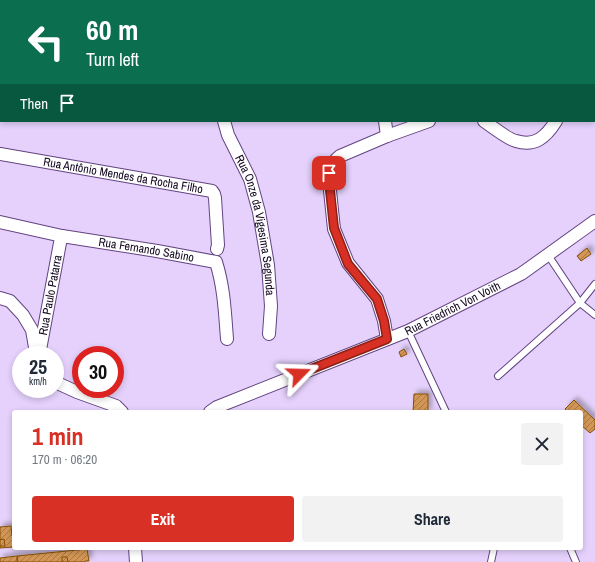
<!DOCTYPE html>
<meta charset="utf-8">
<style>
body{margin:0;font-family:"Archivo Narrow",sans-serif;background:#f2f2f3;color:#1f2937;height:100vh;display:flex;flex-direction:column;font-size:15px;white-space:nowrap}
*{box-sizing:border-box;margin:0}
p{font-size:13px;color:#747a83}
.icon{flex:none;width:22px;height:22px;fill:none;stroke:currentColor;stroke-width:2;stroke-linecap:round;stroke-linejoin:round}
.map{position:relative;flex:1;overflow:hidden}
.sheet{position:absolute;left:12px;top:410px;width:571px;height:140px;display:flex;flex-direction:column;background:#fff;border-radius:4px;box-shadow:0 2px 6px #0003}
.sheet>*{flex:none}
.hud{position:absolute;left:0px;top:0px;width:595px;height:122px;box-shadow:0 2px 6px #0003;background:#0b6e4f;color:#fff;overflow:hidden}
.speed{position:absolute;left:12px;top:346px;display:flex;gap:8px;font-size:20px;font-weight:700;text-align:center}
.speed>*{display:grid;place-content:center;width:52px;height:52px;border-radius:50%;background:#fff;box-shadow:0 2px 6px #0003;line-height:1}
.speed small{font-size:10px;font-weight:400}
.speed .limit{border:6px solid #d22;background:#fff;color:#111}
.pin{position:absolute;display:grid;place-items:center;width:34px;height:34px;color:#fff;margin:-17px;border-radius:8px;box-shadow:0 2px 6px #0006}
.me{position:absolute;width:44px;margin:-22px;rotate:68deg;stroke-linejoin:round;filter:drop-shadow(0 0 3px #0008)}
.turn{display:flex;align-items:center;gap:14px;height:84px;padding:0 20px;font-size:18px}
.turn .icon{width:52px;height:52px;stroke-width:2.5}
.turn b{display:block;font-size:28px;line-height:34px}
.then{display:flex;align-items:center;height:38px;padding:0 20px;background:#0003;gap:8px;font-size:15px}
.round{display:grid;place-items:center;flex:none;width:42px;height:42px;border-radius:4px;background:#f2f2f3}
.summary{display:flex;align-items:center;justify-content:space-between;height:68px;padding:0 20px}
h1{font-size:24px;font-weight:800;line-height:30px;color:#d93025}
.primary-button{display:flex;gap:8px;margin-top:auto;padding:8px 20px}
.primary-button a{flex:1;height:46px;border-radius:4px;background:#d93025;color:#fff;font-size:16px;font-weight:800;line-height:46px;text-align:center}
.primary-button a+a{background:#f2f2f3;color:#1f2937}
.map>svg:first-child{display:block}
.building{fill:url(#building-hatch);stroke:#834f04;filter:url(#shadow)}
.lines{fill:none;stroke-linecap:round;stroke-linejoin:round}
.service-casing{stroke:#634381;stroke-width:8}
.minor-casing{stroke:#634381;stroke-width:14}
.service{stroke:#fff;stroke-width:6}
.minor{stroke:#fff;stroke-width:12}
.route-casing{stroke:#8d1f18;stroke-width:10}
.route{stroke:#d93025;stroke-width:7}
.labels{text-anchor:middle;stroke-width:3;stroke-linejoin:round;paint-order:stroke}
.street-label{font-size:12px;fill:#13061e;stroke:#e5d1fc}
</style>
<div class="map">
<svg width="595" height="562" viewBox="0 0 595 562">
<defs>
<pattern id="building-hatch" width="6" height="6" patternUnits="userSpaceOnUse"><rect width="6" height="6" fill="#d39655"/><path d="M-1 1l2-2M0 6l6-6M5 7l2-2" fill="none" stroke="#aa7846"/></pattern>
<filter id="shadow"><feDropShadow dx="3.5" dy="-3.5" stdDeviation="2" flood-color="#0004"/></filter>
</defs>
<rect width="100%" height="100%" fill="#e5d1fc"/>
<g class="building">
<path d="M 587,248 L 591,254 L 581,261 L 577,256 Z"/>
<path d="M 404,349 L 407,354 L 401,357 L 399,352 Z"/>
<path d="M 414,394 L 428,394 L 428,412 L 413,412 Z"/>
<path d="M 574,400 L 595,420 L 595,429 L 590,433 L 581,425 L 581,412 L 568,412 L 565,409 Z"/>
<path d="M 11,526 L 12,536 L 14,536 L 14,547 L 0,548 L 0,527 Z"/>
<path d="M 4,539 L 5,546 L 0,546 L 0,540 Z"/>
<path d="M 87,549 L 89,561 L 85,561 L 85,562 L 18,562 L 17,556 Z"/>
<path d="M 17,556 L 17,562 L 0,562 L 0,558 Z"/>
<path d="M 62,557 L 67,557 L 68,562 L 62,562 Z"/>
</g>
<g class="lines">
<defs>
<g id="service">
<path d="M 548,255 L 580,303 L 595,315"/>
<path d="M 408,331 L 446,412"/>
<path d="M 498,376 L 580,303 L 595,284"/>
<path d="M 570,548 L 576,562"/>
<path d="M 491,562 L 494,548"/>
</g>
<g id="minor">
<path d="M 366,1 L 366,0"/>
<path d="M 375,1 L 377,0"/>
<path d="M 529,1 L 530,0"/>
<path d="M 0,17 L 1,17"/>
<path d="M 594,55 L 595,53"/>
<path d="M 0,85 L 1,85"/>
<path id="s1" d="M 224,121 L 228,135 L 250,179 L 259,212 L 268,265 L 271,306 L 269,334"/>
<path d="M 385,121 L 387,136"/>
<path d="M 484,121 C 491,126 509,140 516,141 C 535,147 546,137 556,121"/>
<path id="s2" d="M 0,154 L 212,191 L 214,194 L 215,198 L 218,245 L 217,249"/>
<path id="s3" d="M 0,222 L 62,236 L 157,251 L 216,262 C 224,287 225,313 227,339"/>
<path d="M 0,298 L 10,301 L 23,315 L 32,330 L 36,353"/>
<path d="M 387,339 L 384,321 L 377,299 L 348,263 L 334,229 L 329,181 C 330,169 331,163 340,156 L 387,136 L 429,121"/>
<path id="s4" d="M 39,355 L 60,243 L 62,236"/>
<path d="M 55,382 L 77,392 L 116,406 L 122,412"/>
<path id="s5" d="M 210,412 L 217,407 L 408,331 L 521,274 L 595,221"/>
<path d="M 135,548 L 136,562"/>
</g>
</defs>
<use href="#service" class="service-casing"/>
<use href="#minor" class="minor-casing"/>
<use href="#service" class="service"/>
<use href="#minor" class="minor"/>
</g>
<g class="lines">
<defs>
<path id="route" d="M 299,374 L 387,339 L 384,321 L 377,299 L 348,264 L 334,228 L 329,181 L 329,173"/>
</defs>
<use href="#route" class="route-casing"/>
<use href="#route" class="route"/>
</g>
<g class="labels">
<g class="street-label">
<text dy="4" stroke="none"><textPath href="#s2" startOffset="125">Rua Antônio Mendes da Rocha Filho</textPath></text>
<text dy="4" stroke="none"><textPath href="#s1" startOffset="110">Rua Onze da Vigesima Segunda</textPath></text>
<text dy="4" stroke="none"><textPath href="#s3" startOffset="149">Rua Fernando Sabino</textPath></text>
<text dy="4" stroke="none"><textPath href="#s4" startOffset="61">Rua Paulo Patarra</textPath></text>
<text dy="4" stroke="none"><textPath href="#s5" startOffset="264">Rua Friedrich Von Voith</textPath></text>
</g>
</g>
</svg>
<div class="speed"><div>25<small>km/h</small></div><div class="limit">30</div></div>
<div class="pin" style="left:329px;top:173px;background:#d93025"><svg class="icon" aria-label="arrive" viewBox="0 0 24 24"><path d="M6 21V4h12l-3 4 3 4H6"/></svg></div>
<svg class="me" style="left:299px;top:374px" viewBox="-20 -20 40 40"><path d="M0-17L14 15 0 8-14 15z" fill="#d93025" stroke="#fff" stroke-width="4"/></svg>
<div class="hud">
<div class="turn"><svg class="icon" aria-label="left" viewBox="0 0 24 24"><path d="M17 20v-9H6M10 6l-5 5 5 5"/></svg><div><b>60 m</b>Turn left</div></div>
<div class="then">Then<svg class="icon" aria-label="arrive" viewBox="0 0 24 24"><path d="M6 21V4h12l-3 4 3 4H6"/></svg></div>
</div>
<section class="sheet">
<div class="summary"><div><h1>1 min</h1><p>170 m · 06:20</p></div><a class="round"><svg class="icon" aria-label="close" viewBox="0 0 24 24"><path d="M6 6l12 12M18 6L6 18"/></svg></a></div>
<div class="primary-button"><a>Exit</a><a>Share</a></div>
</section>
</div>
